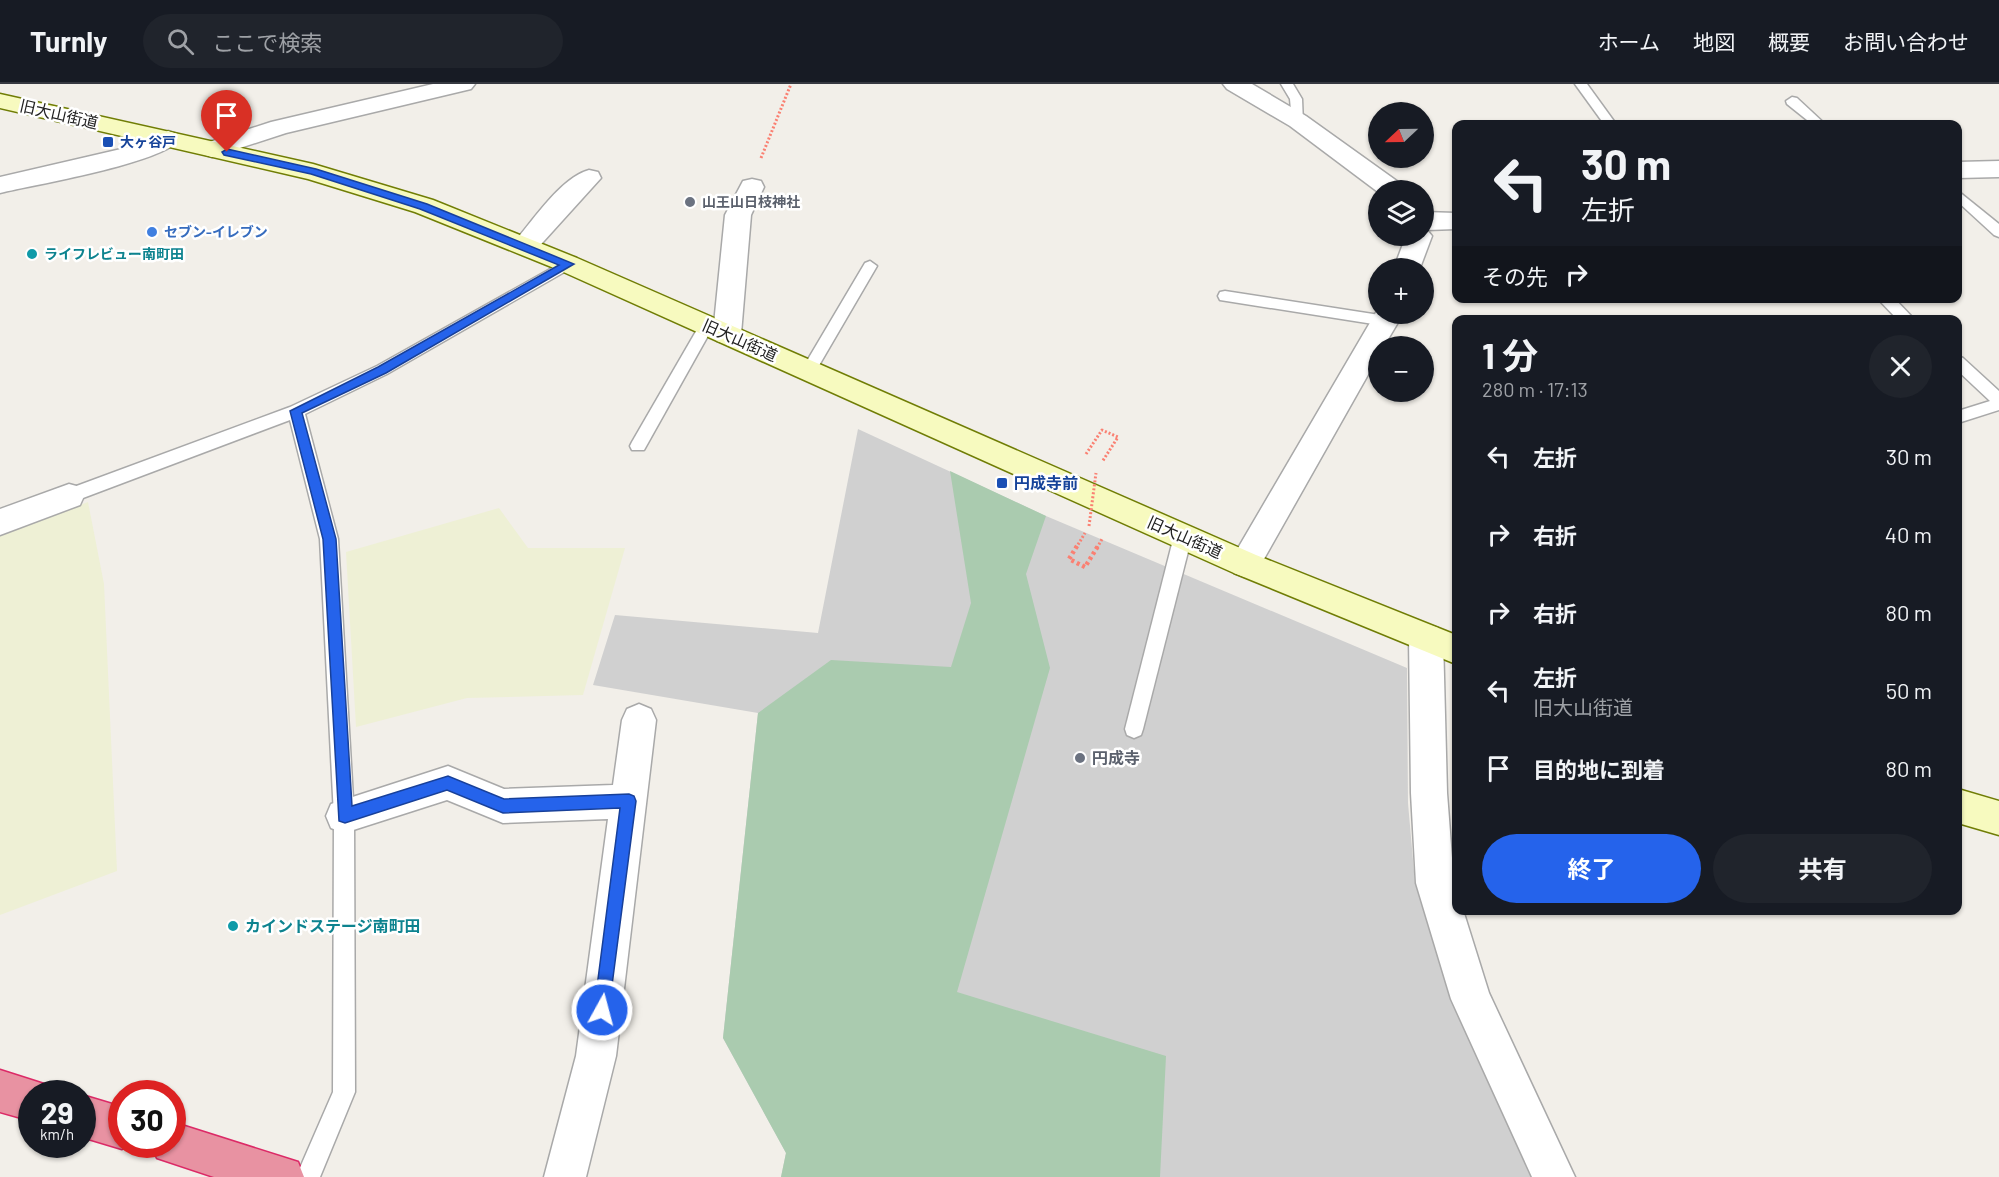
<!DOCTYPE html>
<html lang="ja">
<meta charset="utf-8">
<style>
body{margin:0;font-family:Barlow,"Noto Sans JP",sans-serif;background:#20242c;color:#f1f3f6;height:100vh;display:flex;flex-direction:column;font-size:22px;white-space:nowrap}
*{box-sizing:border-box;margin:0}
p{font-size:20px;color:#9ea1a6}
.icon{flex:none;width:33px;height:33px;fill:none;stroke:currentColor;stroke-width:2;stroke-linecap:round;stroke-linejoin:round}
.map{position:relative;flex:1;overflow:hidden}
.drawer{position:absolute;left:1452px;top:231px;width:510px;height:600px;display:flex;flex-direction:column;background:#171b24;border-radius:12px;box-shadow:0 2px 4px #0004}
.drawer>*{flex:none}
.banner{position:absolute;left:1452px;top:36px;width:510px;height:183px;border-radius:12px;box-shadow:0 2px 4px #0004;background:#171b24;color:#f1f3f6;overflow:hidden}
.needle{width:39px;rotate:248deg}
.controls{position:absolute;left:1368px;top:18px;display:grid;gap:12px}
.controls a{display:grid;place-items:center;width:66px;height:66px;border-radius:50%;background:#171b24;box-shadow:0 2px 4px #0004;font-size:30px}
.speed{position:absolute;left:18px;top:996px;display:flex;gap:12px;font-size:30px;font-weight:700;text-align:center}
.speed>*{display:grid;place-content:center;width:78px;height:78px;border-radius:50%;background:#171b24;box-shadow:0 2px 4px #0004;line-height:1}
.speed small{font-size:15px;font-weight:400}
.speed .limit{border:9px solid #d22;background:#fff;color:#111}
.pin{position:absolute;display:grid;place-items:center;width:51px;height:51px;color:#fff;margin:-62px -26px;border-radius:50% 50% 50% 0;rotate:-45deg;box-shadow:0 0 6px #0007}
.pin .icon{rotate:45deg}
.me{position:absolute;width:66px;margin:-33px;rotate:7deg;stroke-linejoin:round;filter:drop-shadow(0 0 4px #0008)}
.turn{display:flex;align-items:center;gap:21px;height:126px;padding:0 30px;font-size:27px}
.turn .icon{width:78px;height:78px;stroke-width:2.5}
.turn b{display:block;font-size:42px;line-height:51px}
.then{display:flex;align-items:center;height:57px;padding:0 30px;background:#0003;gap:12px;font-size:22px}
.round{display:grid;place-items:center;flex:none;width:63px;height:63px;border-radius:32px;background:#20242c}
.head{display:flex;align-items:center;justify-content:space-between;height:102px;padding:0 30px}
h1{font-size:36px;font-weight:700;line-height:45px}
.cta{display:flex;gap:12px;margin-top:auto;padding:12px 30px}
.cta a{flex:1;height:69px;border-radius:36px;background:#2563eb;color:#fff;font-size:24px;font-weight:700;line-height:69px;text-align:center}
.cta a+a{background:#20242c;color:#f1f3f6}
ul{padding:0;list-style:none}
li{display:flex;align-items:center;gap:18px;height:78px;padding:0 30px}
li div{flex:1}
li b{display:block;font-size:22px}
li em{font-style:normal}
header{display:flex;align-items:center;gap:36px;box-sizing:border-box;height:84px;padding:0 30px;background:#171b24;border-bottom:2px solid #363941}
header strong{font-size:28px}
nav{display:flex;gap:33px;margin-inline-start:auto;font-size:21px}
.search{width:420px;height:54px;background:#20242c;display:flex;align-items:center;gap:15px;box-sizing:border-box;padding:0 21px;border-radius:33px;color:#9ea1a6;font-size:22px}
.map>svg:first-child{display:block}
.religious{fill:#d0d0d0}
.farmland{fill:#eef0d5}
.cemetery{fill:#aacbaf}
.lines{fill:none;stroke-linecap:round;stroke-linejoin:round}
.lane-casing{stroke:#a9a9a9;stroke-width:3}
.street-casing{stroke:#a9a9a9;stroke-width:3}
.secondary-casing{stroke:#707d05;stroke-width:3}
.highway-casing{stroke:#dc2a67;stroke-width:3}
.path-far1{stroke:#fa8072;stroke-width:3;stroke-dasharray:2 2;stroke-linecap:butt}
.path{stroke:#fa8072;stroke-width:4.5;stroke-dasharray:3 3;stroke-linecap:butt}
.lane{fill:#fff;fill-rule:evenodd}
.street{fill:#fff;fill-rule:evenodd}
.secondary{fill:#f7fabf;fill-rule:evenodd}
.highway{fill:#e892a2;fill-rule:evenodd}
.path-bridge{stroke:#fa8072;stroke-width:3;stroke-dasharray:2 2;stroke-linecap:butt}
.route{fill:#2563eb;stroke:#184099;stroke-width:1.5}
.transit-dot{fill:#1a4fb4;stroke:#fff;stroke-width:2}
.worship-dot{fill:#6b7280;stroke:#fff;stroke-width:2}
.shop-dot{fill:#3f7fe0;stroke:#fff;stroke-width:2}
.culture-dot{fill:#0f9aa8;stroke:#fff;stroke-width:2}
.labels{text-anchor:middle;stroke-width:5;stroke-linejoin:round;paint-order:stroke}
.far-transit-label{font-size:14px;font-weight:bold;fill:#164399;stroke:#fff;text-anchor:start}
.far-worship-label{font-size:14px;font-weight:bold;fill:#5b616d;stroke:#fff;text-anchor:start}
.far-shop-label{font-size:14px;font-weight:bold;fill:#366cbe;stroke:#fff;text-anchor:start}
.far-culture-label{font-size:14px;font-weight:bold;fill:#0d838f;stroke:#fff;text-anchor:start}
.street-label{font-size:16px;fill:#222;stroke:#fff}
.transit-label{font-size:16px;font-weight:bold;fill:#164399;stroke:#fff;text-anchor:start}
.worship-label{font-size:16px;font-weight:bold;fill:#5b616d;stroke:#fff;text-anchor:start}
.culture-label{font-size:16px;font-weight:bold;fill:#0d838f;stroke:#fff;text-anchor:start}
</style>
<header>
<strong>Turnly</strong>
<div class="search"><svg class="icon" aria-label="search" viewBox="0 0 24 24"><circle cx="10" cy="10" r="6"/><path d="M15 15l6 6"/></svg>ここで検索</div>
<nav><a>ホーム</a><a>地図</a><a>概要</a><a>お問い合わせ</a></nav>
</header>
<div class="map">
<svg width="1999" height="1093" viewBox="0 0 1999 1093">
<rect width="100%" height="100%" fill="#f2efe9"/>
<path class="religious" d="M 858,345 L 1046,432 L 1407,584 L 1408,719 L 1415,799 L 1454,917 L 1533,1093 L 781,1093 L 786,1069 L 723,954 L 758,629 L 593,601 L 615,531 L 818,549 Z"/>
<g class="farmland">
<path d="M 88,418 L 104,500 L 117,787 L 0,831 L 0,452 Z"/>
<path d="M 499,424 L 528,464 L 625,464 L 583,611 L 467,614 L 356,643 L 346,468 Z"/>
</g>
<path class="cemetery" d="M 950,387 L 1046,432 L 1026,490 L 1050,584 L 957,908 L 1166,972 L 1160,1093 L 781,1093 L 786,1069 L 723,954 L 758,629 L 831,576 L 951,583 L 971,519 Z"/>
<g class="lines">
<defs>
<g id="lane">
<path d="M 1281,0 L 1293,0 L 1302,15 L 1303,40 L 1293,40 L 1292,37 L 1290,15 Z"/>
<path d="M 1575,0 L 1587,0 L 1616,40 L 1604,40 Z"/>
<path d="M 1792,13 L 1797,14 L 1825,40 L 1812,40 L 1787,20 L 1786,17 Z"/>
<path d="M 1958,107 L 1999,140 L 1999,153 L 1994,151 L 1958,118 Z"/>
<path d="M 568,175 L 573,177 L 575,180 L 573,183 L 387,290 L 305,330 L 338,455 L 354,732 L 355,1008 L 320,1093 L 296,1093 L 333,1008 L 334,732 L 320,455 L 290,336 L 75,417 L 63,417 L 61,412 L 63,407 L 290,323 L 377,282 Z"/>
<path d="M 870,177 L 877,182 L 814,290 L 804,290 L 801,286 L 804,282 L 865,179 Z"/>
<path d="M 1225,207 L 1386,232 L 1393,237 L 1386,242 L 1220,216 L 1218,212 L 1220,208 Z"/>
<path d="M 1877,214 L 1894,214 L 1915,236 L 1898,236 Z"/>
<path d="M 707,236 L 714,241 L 644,366 L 632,366 L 630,362 L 632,358 L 702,237 Z"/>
<path d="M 1958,272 L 1963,274 L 1999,307 L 1999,326 L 1958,339 L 1958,327 L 1990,317 L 1958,287 Z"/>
<path d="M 1183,445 L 1189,447 L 1192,452 L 1143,645 L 1141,651 L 1134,654 L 1127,651 L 1125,645 L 1174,452 L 1177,447 Z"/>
</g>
<g id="street">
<path d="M 433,0 L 475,0 L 471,5 L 286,49 L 212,73 L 203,70 L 200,65 L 203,60 L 271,38 Z"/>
<path d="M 1223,0 L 1252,0 L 1306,32 L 1401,100 L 1405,106 L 1378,108 L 1290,42 L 1227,5 Z"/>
<path d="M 168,47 L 177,50 L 180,55 C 164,79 33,101 0,109 L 0,93 L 134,62 Z"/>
<path d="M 1999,77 L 1999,93 L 1958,94 L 1958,78 Z"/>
<path d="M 589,86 L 598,88 L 601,94 L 534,168 L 525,171 L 516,168 L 512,162 L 516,156 C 534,135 562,93 589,86 Z"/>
<path d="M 752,95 L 761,97 L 764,103 L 751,131 L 741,250 L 737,257 L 727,260 L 717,257 L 713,250 L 725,131 L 743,97 Z"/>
<path d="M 1424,128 L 1456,129 L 1456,145 L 1427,146 L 1432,152 L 1420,184 L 1394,184 L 1406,152 L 1424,152 Z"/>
<path d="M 1378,225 L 1378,230 L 1403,230 L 1384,262 L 1378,262 L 1378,273 L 1256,489 L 1245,493 L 1234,489 L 1229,480 L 1234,471 Z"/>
<path d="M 69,400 L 80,403 L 84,412 L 80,421 L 0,451 L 0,425 Z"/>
<path d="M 1426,540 L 1438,544 L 1443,554 L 1447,709 L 1456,826 L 1463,826 L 1489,909 L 1575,1093 L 1532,1093 L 1451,915 L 1416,799 L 1411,709 L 1409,554 L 1414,544 Z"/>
<path d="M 639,620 L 651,625 L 656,636 L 616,972 L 586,1093 L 544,1093 L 576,972 L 608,735 L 503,739 L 447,716 L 344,749 L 331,744 L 326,732 L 331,720 L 448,682 L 504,705 L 613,701 L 622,636 L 627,625 Z"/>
</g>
<g id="secondary">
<path d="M 0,10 L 313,80 L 433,116 L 577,174 L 1256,471 L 1456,551 L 1456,580 L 1234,489 L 559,186 L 415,128 L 308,95 L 0,24 Z"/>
<path d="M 1958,705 L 1999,717 L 1999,751 L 1958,739 Z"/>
</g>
<g id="highway">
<path d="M 0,986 L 47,1001 L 50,1010 L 32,1010 L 32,1037 L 0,1028 Z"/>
<path d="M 82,1011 L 122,1023 L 122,1060 L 133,1060 L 122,1065 L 82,1053 Z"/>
<path d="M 172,1038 L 298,1078 L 304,1093 L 214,1093 L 157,1074 L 151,1060 L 172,1060 Z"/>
</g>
</defs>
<use href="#lane" class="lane-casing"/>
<use href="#street" class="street-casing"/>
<use href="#secondary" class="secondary-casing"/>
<use href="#highway" class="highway-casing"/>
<g class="path-far1">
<path d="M 761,74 L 791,0"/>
<path d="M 1086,370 L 1102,346 L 1118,353 L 1102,378"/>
<path d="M 1076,464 L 1085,449"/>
<path d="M 1097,464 L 1102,455"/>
</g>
<path class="path" d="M 1077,462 L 1069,475 L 1085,483 L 1098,462"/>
<use href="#lane" class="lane"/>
<use href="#street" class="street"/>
<use href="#secondary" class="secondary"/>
<use href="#highway" class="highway"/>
<path class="path-bridge" d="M 1089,442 L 1096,389"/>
</g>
<path class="route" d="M 227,65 L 316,85 L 427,120 L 574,180 L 386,289 L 302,329 L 336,455 L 352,722 L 448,692 L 504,715 L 629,710 L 634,712 L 636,717 L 608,932 L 602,934 L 597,932 L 594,926 L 620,724 L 503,729 L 447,706 L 345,739 L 339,737 L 323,455 L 290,327 L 378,283 L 559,181 L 420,125 L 311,90 L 224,71 L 222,68 Z"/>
<g class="transit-dot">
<rect x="102" y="52" width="12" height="12" rx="3"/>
<rect x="996" y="393" width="12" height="12" rx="3"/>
</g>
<g class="worship-dot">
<circle cx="690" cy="118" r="6"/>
<circle cx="1080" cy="674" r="6"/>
</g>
<circle class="shop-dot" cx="152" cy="148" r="6"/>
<g class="culture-dot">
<circle cx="32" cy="170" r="6"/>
<circle cx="233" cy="842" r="6"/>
</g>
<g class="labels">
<g class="far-transit-label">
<text x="120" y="63">大ヶ谷戸</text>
</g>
<g class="far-worship-label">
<text x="702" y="123">山王山日枝神社</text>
</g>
<g class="far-shop-label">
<text x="164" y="153">セブン-イレブン</text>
</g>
<g class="far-culture-label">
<text x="44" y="175">ライフレビュー南町田</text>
</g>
<g class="street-label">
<text transform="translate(59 30) rotate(13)" y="6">旧大山街道</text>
<text transform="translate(740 256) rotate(24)" y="6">旧大山街道</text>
<text transform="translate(1185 453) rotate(24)" y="6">旧大山街道</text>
</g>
<g class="transit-label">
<text x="1014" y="405">円成寺前</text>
</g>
<g class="worship-label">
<text x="1092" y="680">円成寺</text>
</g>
<g class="culture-label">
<text x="245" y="848">カインドステージ南町田</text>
</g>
</g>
</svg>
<div class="controls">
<a><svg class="needle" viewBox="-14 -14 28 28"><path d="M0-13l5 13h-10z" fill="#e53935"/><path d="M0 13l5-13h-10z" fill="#9ea1a6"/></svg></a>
<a><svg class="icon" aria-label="layers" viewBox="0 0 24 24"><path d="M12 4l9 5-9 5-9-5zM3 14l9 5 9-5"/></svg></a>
<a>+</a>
<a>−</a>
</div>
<div class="speed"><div>29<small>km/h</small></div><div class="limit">30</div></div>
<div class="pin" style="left:227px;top:68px;background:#d93025"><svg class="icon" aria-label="arrive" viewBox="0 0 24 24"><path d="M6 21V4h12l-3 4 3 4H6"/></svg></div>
<svg class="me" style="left:602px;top:926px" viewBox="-20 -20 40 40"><circle r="17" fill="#2563eb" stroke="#fff" stroke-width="3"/><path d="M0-11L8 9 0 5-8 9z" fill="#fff"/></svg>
<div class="banner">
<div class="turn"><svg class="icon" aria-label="left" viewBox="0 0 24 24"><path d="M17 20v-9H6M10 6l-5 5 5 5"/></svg><div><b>30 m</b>左折</div></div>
<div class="then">その先<svg class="icon" aria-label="right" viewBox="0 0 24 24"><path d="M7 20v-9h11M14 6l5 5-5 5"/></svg></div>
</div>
<section class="drawer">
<div class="head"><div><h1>1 分</h1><p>280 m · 17:13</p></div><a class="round"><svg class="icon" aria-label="close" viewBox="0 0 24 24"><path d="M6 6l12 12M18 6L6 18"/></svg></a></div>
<ul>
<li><svg class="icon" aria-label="left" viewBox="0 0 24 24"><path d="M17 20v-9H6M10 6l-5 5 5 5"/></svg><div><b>左折</b></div><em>30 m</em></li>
<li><svg class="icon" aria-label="right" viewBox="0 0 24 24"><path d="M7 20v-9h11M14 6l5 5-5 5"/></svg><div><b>右折</b></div><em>40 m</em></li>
<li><svg class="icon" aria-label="right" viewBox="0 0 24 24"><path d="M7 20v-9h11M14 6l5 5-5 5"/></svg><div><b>右折</b></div><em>80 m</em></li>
<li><svg class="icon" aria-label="left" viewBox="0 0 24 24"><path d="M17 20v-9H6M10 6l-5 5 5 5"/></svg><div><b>左折</b><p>旧大山街道</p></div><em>50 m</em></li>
<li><svg class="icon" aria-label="arrive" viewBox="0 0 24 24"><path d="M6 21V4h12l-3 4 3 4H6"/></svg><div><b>目的地に到着</b></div><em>80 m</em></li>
</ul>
<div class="cta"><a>終了</a><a>共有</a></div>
</section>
</div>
